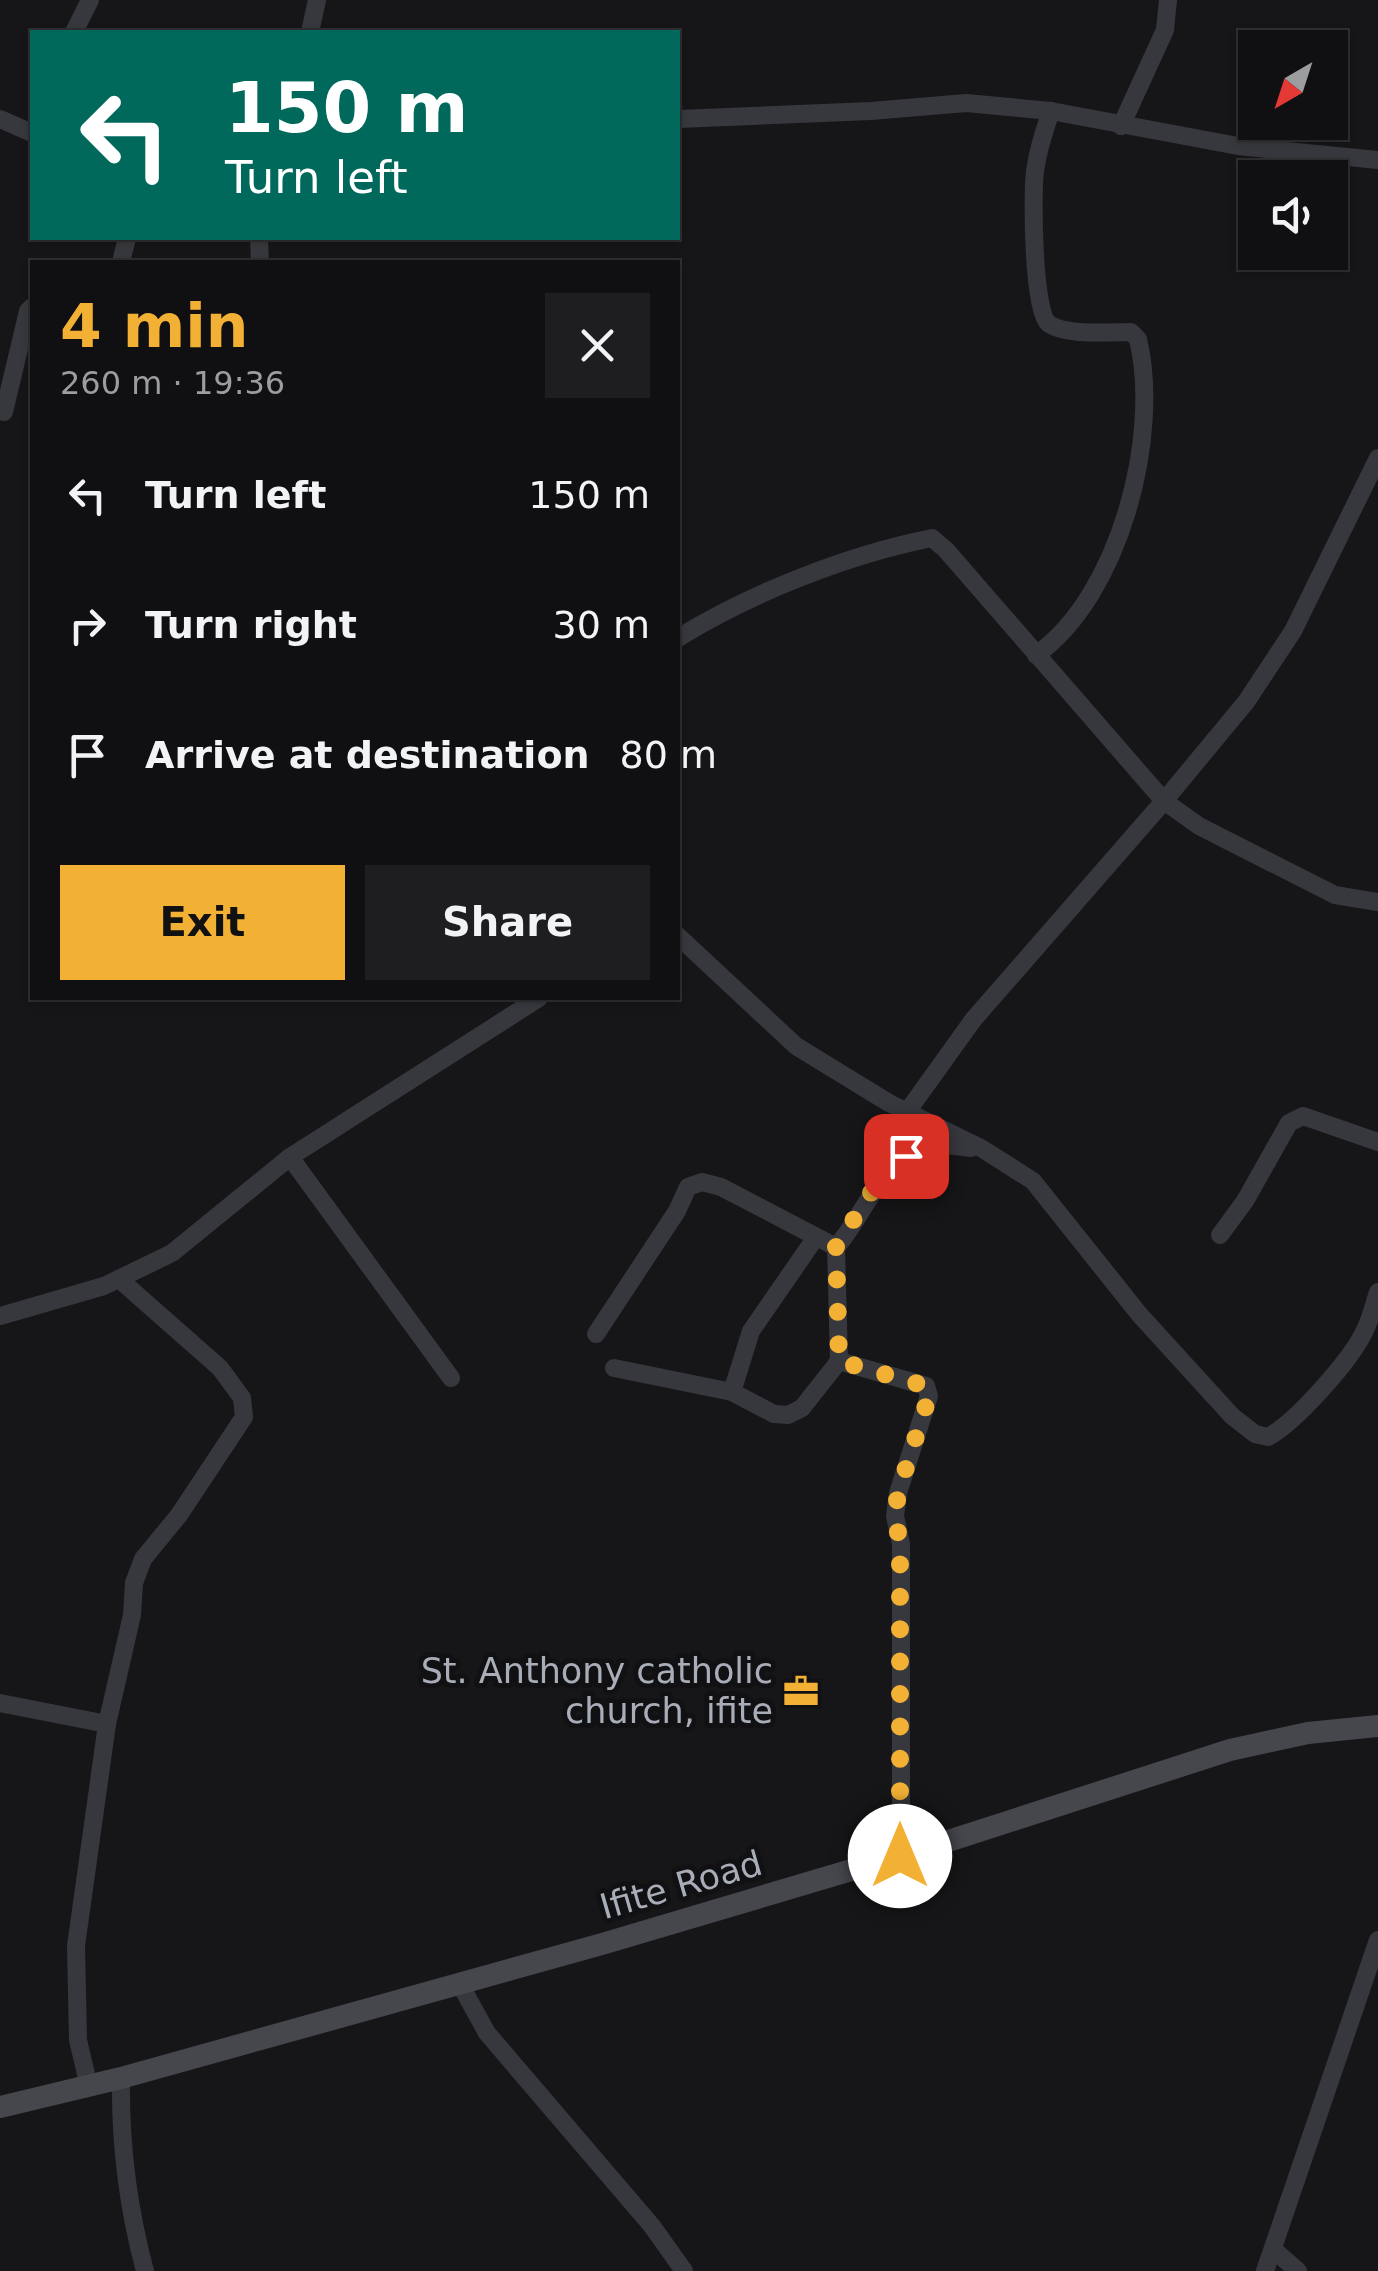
<!DOCTYPE html>
<meta charset="utf-8">
<style>
body{margin:0;font-family:"DejaVu Sans",sans-serif;background:#1e1e20;color:#f1f3f6;height:100vh;display:flex;flex-direction:column;font-size:38px;white-space:nowrap}
*{box-sizing:border-box;margin:0}
p{font-size:32px;color:#9c9d9f}
.icon{flex:none;width:55px;height:55px;fill:none;stroke:currentColor;stroke-width:2;stroke-linecap:round;stroke-linejoin:round}
.map{position:relative;flex:1;overflow:hidden}
.side{position:absolute;left:30px;top:260px;width:650px;height:740px;display:flex;flex-direction:column;background:#101012;border-radius:0px;box-shadow:0 2px 8px #0004,0 0 0 2px #303032}
.side>*{flex:none}
.top-card{position:absolute;left:30px;top:30px;width:650px;height:210px;border-radius:0px;box-shadow:0 2px 8px #0004,0 0 0 2px #303032;background:#00695c;color:#fff;overflow:hidden}
.needle{width:65px;rotate:219deg}
.tools{position:absolute;left:1238px;top:30px;display:grid;gap:20px}
.tools a{display:grid;place-items:center;width:110px;height:110px;border-radius:0px;background:#101012;box-shadow:0 2px 8px #0004,0 0 0 2px #303032;font-size:50px}
.pin{position:absolute;display:grid;place-items:center;width:85px;height:85px;color:#fff;margin:-42px;border-radius:20px;box-shadow:0 5px 15px #0006}
.me{position:absolute;width:110px;margin:-55px;rotate:0deg;stroke-linejoin:round;filter:drop-shadow(0 0 8px #0008)}
.turn{display:flex;align-items:center;gap:35px;height:210px;padding:0 30px;font-size:45px}
.turn .icon{width:130px;height:130px;stroke-width:2.5}
.turn b{display:block;font-size:70px;line-height:85px}
.round{display:grid;place-items:center;flex:none;width:105px;height:105px;border-radius:0px;background:#1e1e20}
.summary{display:flex;align-items:center;justify-content:space-between;height:170px;padding:0 30px}
h1{font-size:60px;font-weight:700;line-height:75px;color:#f2b134}
.button{display:flex;gap:20px;margin-top:auto;padding:20px 30px}
.button a{flex:1;height:115px;border-radius:0px;background:#f2b134;color:#111;font-size:40px;font-weight:700;line-height:115px;text-align:center}
.button a+a{background:#1e1e20;color:#f1f3f6}
ul{padding:0;list-style:none}
li{display:flex;align-items:center;gap:30px;height:130px;padding:0 30px}
li div{flex:1}
li b{display:block;font-size:38px}
li em{font-style:normal}
.map>svg:first-child{display:block}
.lines{fill:none;stroke-linecap:round;stroke-linejoin:round}
.street{stroke:#37383d;stroke-width:18}
.secondary{stroke:#45474d;stroke-width:22}
.route{stroke:#f2b134;stroke-width:18;stroke-dasharray:0 32.4}
.labels{text-anchor:middle;stroke-width:10;stroke-linejoin:round;paint-order:stroke}
.poi-label{font-size:35px;fill:#a8adb8;stroke:#111113;text-anchor:end}
.street-label{font-size:35px;fill:#a8adb8;stroke:#111113}
</style>
<div class="map">
<svg width="1378" height="2271" viewBox="0 0 1378 2271">
<rect width="100%" height="100%" fill="#161618"/>
<g class="lines">
<g class="street">
<path d="M 74,32 L 90,0"/>
<path d="M 310,32 L 317,0"/>
<path d="M 0,119 L 32,133"/>
<path d="M 678,119 L 871,111 L 966,103 L 1051,111 L 1238,146 L 1378,160"/>
<path d="M 1121,126 L 1165,30 L 1168,0"/>
<path d="M 259,238 L 260,262"/>
<path d="M 121,262 L 127,238"/>
<path d="M 4,412 L 28,311 L 32,307"/>
<path d="M 678,638 C 751,593 847,555 932,538 L 946,550 L 1164,801 L 1199,826 L 1335,895 L 1378,902"/>
<path d="M 1036,655 C 1120,596 1161,435 1138,339 L 1131,332 C 1111,332 1063,336 1048,323 C 1033,310 1032,194 1035,171 C 1038,150 1044,131 1051,111"/>
<path d="M 678,936 L 796,1046 L 889,1103 L 981,1148 L 1033,1181 L 1139,1314 L 1232,1416 L 1255,1434 L 1268,1437 C 1296,1422 1352,1359 1365,1330 C 1371,1318 1374,1304 1378,1292"/>
<path d="M 907,1112 L 973,1020 L 1164,801 L 1246,702 L 1293,631 L 1378,458"/>
<path d="M 290,1157 L 451,1378"/>
<path d="M 1220,1235 L 1245,1201 L 1289,1123 L 1303,1116 L 1378,1142"/>
<path d="M 836,1247 L 839,1361"/>
<path d="M 0,1316 L 104,1286 L 172,1253 L 290,1157 L 539,998"/>
<path d="M 596,1334 L 677,1211 L 688,1187 L 702,1182 L 721,1187 L 836,1247 C 867,1213 884,1148 939,1145 C 949,1145 961,1147 971,1148"/>
<path d="M 614,1368 L 732,1392 L 774,1414 L 788,1415 L 802,1408 L 839,1361 L 926,1386 L 929,1396 L 898,1493 L 895,1516 L 901,1544 L 901,1856"/>
<path d="M 732,1392 L 751,1331 L 816,1237"/>
<path d="M 0,1703 L 107,1724"/>
<path d="M 460,1984 L 487,2033 L 652,2226 L 684,2271"/>
<path d="M 121,2078 C 120,2143 128,2208 145,2271"/>
<path d="M 89,2087 L 78,2040 L 76,1946 L 107,1724 L 132,1615 L 134,1583 L 143,1559 L 179,1515 L 244,1417 L 242,1398 L 220,1368 L 119,1279"/>
<path d="M 1274,2250 L 1298,2271"/>
<path d="M 1265,2271 L 1378,1940"/>
</g>
<path class="secondary" d="M 0,2107 L 121,2078 L 602,1944 L 939,1844 L 1230,1750 L 1308,1733 L 1378,1726"/>
</g>
<g class="lines">
<path class="route" d="M 900,1856 L 900,1544 L 895,1516 L 898,1493 L 929,1396 L 926,1386 L 839,1361 L 836,1247 L 874,1188 L 906,1156"/>
</g>
<defs>
<symbol id="office-bare" viewBox="-9 -9 18 18"><path d="M-6-3h4V-5.5h4V-3h4V5H-6ZM-1-4.5V-3h2v-1.5ZM-6 0V1H6V0Z" fill="#f2b134" stroke="#111113" stroke-width="2.5" paint-order="stroke"/></symbol>
</defs>
<g fill-rule="evenodd">
<use href="#office-bare" x="776" y="1666" width="50" height="50"/>
</g>
<g class="labels">
<g class="poi-label">
<text x="773" y="1683">St. Anthony catholic<tspan x="773" dy="40">church, ifite</tspan></text>
</g>
<g class="street-label">
<text transform="translate(681 1885) rotate(-16)" y="12">Ifite Road</text>
</g>
</g>
</svg>
<div class="tools">
<a><svg class="needle" viewBox="-14 -14 28 28"><path d="M0-13l5 13h-10z" fill="#e53935"/><path d="M0 13l5-13h-10z" fill="#9c9d9f"/></svg></a>
<a><svg class="icon" aria-label="sound" viewBox="0 0 24 24"><path d="M4 9h4l5-4v14l-5-4H4zM17 9q2 3 0 6"/></svg></a>
</div>
<div class="pin" style="left:906px;top:1156px;background:#d93025"><svg class="icon" aria-label="arrive" viewBox="0 0 24 24"><path d="M6 21V4h12l-3 4 3 4H6"/></svg></div>
<svg class="me" style="left:900px;top:1856px" viewBox="-20 -20 40 40"><circle r="19" fill="#fff"/><path d="M0-13L10 11 0 6-10 11z" fill="#f2b134"/></svg>
<div class="top-card">
<div class="turn"><svg class="icon" aria-label="left" viewBox="0 0 24 24"><path d="M17 20v-9H6M10 6l-5 5 5 5"/></svg><div><b>150 m</b>Turn left</div></div>
</div>
<section class="side">
<div class="summary"><div><h1>4 min</h1><p>260 m · 19:36</p></div><a class="round"><svg class="icon" aria-label="close" viewBox="0 0 24 24"><path d="M6 6l12 12M18 6L6 18"/></svg></a></div>
<ul>
<li><svg class="icon" aria-label="left" viewBox="0 0 24 24"><path d="M17 20v-9H6M10 6l-5 5 5 5"/></svg><div><b>Turn left</b></div><em>150 m</em></li>
<li><svg class="icon" aria-label="right" viewBox="0 0 24 24"><path d="M7 20v-9h11M14 6l5 5-5 5"/></svg><div><b>Turn right</b></div><em>30 m</em></li>
<li><svg class="icon" aria-label="arrive" viewBox="0 0 24 24"><path d="M6 21V4h12l-3 4 3 4H6"/></svg><div><b>Arrive at destination</b></div><em>80 m</em></li>
</ul>
<div class="button"><a>Exit</a><a>Share</a></div>
</section>
</div>
